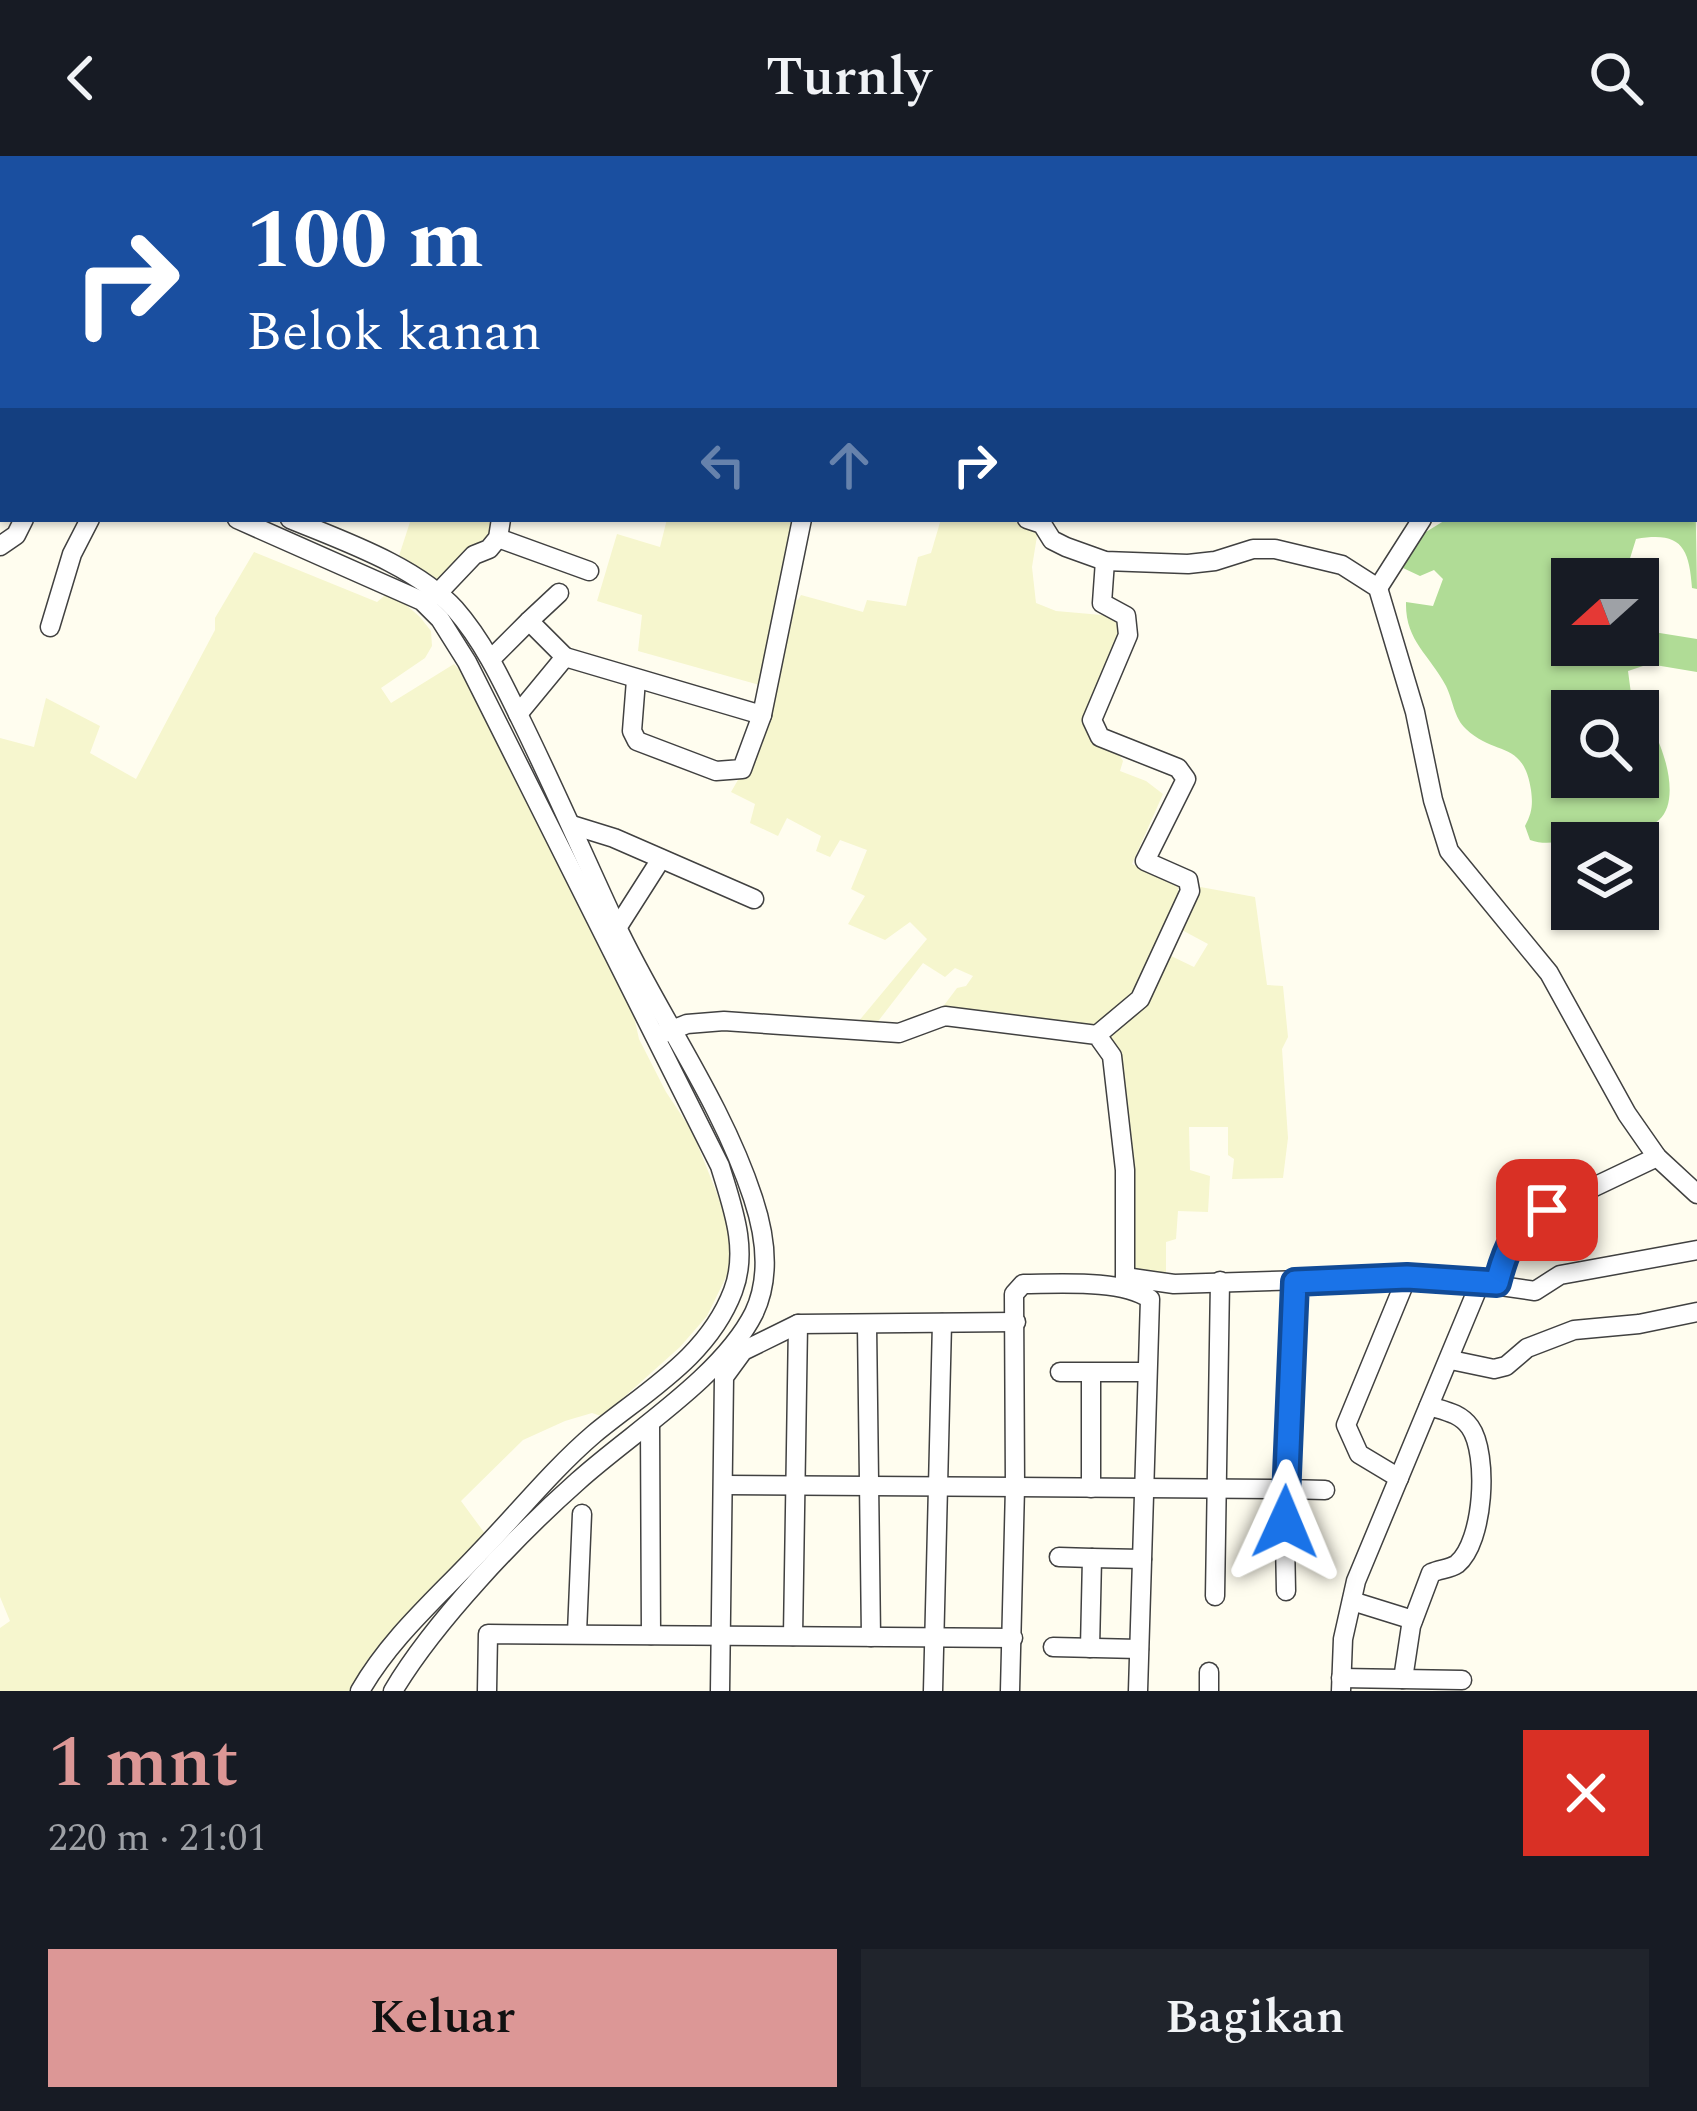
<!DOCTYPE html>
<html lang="id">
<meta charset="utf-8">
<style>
body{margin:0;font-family:Spectral,serif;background:#20242c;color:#f1f3f6;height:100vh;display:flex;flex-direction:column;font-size:45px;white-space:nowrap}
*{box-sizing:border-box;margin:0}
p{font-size:39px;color:#9ea1a6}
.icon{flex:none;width:66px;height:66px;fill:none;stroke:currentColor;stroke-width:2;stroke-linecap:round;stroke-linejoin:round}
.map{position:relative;height:1535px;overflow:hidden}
.sheet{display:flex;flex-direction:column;background:#171b24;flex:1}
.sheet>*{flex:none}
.banner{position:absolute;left:0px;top:0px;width:1698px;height:366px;box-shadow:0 3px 9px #0004;background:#1a4fa0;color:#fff;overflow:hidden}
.needle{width:78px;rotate:249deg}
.fabs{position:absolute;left:1551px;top:402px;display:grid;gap:24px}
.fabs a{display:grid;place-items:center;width:108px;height:108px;border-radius:0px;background:#171b24;box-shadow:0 3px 9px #0004;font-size:60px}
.pin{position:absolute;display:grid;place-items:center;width:102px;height:102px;color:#fff;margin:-51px;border-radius:24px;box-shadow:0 6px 18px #0006}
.me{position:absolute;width:132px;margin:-66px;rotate:1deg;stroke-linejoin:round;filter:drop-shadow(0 0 9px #0008)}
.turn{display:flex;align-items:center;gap:42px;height:252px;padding:0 48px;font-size:54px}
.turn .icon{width:156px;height:156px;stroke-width:2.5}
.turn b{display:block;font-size:84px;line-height:102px}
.lanes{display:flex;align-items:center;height:114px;padding:0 48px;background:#0003;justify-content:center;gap:60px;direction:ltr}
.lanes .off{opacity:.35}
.round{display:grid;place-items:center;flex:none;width:126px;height:126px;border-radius:0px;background:#20242c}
.head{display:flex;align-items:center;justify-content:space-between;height:204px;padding:0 48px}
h1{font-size:72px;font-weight:600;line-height:90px;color:#dc9796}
.cta{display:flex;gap:24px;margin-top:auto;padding:24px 48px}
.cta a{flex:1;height:138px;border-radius:0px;background:#dc9796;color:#111;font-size:48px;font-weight:600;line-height:138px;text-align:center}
.cta a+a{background:#20242c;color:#f1f3f6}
header{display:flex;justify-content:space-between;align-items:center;height:156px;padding:0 48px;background:#171b24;font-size:54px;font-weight:600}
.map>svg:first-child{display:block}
.farmland{fill:#f6f6ce}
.green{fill:#ceebb7}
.forest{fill:#b0dc96;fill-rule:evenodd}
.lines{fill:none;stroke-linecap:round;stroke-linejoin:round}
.minor-casing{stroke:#414141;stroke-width:21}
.minor{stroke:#fff;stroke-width:18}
.route-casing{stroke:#114b97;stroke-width:30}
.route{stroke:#1a73e8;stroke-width:21}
</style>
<header><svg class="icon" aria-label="back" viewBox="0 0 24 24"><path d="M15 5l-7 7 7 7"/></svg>Turnly<svg class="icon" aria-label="search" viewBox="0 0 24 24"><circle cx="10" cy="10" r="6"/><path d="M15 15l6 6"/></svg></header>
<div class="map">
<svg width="1697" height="1535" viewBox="0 0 1697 1535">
<rect width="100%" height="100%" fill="#fffdef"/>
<g class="farmland">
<path d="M 405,0 L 1378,0 L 410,3 Z"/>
<path d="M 411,363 L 499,363 L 495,380 L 439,426 L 397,406 Z"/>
<path d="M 667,363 L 797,363 L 782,439 L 798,444 L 801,439 L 863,456 L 867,444 L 906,450 L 918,401 L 931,397 L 941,363 L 1008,363 L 1038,374 L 1032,411 L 1036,447 L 1056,455 L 1113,460 L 1118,468 L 1119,484 L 1086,561 L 1088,578 L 1117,595 L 1123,605 L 1120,615 L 1146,625 L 1163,638 L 1132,708 L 1178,729 L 1178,744 L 1155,802 L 1125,847 L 1096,872 L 939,856 L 957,832 L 966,830 L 973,820 L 955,812 L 945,821 L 923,807 L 876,868 L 858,866 L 927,783 L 910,766 L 885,784 L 848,768 L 865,740 L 851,733 L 867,694 L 840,684 L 830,701 L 816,695 L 821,680 L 787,662 L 778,680 L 750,667 L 755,648 L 731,636 L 749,605 L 774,533 L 638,495 L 642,459 L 597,445 L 617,378 L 660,391 Z"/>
<path d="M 254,396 L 377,446 L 390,435 L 420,461 L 431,475 L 432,490 L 425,502 L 381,532 L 391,547 L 454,508 L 464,518 L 633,856 L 639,883 L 666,936 L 692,975 L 728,1065 L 733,1092 L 728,1117 L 707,1160 L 680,1191 L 623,1242 L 601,1260 L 592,1257 L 565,1265 L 523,1284 L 461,1345 L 486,1379 L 352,1535 L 0,1535 L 0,1472 L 10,1465 L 0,1441 L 0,582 L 34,591 L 46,542 L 100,570 L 90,597 L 136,623 L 215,474 L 215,462 Z"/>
<path d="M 1195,730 L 1255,741 L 1267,829 L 1283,830 L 1288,881 L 1282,893 L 1288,982 L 1283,1022 L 1232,1023 L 1234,1003 L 1228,999 L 1228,971 L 1189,971 L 1190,1014 L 1210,1020 L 1208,1056 L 1178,1055 L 1176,1083 L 1166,1086 L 1166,1117 L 1131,1115 L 1105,880 L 1167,798 L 1194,811 L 1208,788 L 1180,773 Z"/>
</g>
<path class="green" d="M 0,0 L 126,0 L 131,3 L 3,3 L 3,93 Z"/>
<path class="forest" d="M 1695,317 L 1697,433 L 1692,432 C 1689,391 1681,375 1636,383 L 1627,412 L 1632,423 L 1572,423 L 1572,489 L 1638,489 L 1638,435 L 1641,474 L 1697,483 L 1697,516 L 1649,508 L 1628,515 L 1632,545 C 1656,564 1686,640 1659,664 C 1640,680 1617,674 1595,678 C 1572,681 1552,692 1530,684 L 1525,670 C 1532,657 1533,649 1531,634 C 1523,583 1495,601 1466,573 C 1454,562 1453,544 1446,530 C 1429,498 1405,485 1406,446 L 1433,450 L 1443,423 L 1434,414 L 1420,420 L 1403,412 L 1421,379 L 1447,363 L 1695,363 ZM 1572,555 L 1638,555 L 1638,621 L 1572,621 Z"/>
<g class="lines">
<defs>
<g id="minor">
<path d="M 132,0 L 136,3"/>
<path d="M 272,3 L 274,0"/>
<path d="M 1544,3 L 1546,0"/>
<path d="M 0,165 L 3,169"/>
<path d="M 0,200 L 3,205"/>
<path d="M 0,311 L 3,313"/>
<path d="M 237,363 L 422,445 L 440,463 L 467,506 L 720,1010 C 732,1050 749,1093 733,1135 C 708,1201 646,1235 594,1278 C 553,1313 517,1358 479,1397 C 437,1442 391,1481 360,1535"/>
<path d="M 290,363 C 343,385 416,410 455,453 C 483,485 501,523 520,562 C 553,629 583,698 615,767 C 658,859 721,944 753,1042 C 765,1078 771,1121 754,1157 C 722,1221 631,1277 578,1325 C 517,1379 434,1466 393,1535"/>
<path d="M 1027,363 L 1042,368 L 1052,384 L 1066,391 L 1105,405 L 1188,408 L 1215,405 L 1253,393 L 1275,393 L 1342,409 L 1378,432 L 1415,556 L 1433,644 L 1449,695 L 1549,817 L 1627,958 L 1657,1001 L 1697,1038"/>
<path d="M 498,382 L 589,415"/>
<path d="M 0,390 L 16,379 L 24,363"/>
<path d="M 1378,432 L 1422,363"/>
<path d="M 436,439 L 474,399 L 489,393 L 498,382 L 501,363"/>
<path d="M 529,465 L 559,437"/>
<path d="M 50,471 L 72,398 L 90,363"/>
<path d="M 565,501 L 762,559"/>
<path d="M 491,503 L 529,465 L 565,501 L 518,558"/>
<path d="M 636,524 L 632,575 L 637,585 L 716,615 L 742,613 L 762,559 L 802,363"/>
<path d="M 572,669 L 614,682 L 754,743"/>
<path d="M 617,772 L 661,703"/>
<path d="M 664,877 L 687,868 L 724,865 L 899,877 L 945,860 L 1097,879 L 1112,900 L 1125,1014 L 1125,1121"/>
<path d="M 1097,879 L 1140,843 L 1190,735 L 1188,724 L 1145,705 L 1186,623 L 1178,612 L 1100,581 L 1092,564 L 1128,479 L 1126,460 L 1102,447 L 1105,405"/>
<path d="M 1295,1127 L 1284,1333 L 1325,1334"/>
<path d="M 1480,1127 L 1535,1135 L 1560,1119 L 1697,1094"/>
<path d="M 1497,1128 L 1513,1082 L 1535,1059 L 1657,1001"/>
<path d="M 1125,1130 L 1125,1121 L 1174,1128 L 1407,1121 L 1480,1127 L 1356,1425 L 1343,1483 L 1341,1535"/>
<path d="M 867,1169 L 871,1481"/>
<path d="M 1451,1204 L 1494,1213 L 1506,1210 L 1527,1192 L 1574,1174 L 1639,1168 L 1697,1156"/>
<path d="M 1060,1216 L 1147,1216"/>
<path d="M 650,1267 L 651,1479"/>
<path d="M 1399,1322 L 1359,1298 L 1346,1269 L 1407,1121"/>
<path d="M 725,1329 L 1284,1333 L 1286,1435"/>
<path d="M 1091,1332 L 1091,1217"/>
<path d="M 1059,1401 L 1092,1402 L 1090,1492"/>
<path d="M 1092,1402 L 1142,1403"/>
<path d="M 1215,1440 L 1220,1125"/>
<path d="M 1352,1445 L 1413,1464"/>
<path d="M 577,1477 L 582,1358"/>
<path d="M 793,1480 L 798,1168"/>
<path d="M 1053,1491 L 1139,1493"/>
<path d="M 1209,1516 L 1209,1535"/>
<path d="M 1341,1522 L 1462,1524"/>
<path d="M 1403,1523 L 1411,1470 L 1431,1417 C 1440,1413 1450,1413 1457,1408 C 1484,1386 1489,1298 1470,1271 C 1460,1257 1445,1255 1429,1250"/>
<path d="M 487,1535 L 488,1478 L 1013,1482"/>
<path d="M 720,1535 L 724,1221 L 743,1195 L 798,1168 L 1016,1166"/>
<path d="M 933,1535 L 942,1167"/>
<path d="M 1010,1535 L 1015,1331 L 1014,1138 L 1023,1128 C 1057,1128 1122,1123 1150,1143 L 1138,1535"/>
</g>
</defs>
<use href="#minor" class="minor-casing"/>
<use href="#minor" class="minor"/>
</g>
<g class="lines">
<defs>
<path id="route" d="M 1285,1366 L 1295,1126 L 1407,1121 L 1497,1127 C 1505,1096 1515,1067 1547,1054"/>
</defs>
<use href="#route" class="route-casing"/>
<use href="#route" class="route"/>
</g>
</svg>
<div class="fabs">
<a><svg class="needle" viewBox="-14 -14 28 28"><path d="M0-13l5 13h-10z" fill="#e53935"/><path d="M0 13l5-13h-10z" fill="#9ea1a6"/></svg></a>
<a><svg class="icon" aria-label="search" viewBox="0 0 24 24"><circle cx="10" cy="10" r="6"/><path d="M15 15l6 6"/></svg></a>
<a><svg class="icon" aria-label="layers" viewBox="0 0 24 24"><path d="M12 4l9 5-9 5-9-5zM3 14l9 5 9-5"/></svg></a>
</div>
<div class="pin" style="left:1547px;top:1054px;background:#d93025"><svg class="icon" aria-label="arrive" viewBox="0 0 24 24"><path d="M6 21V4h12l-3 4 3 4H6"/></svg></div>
<svg class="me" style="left:1285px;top:1366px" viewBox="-20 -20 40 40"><path d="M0-17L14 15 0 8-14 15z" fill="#1a73e8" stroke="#fff" stroke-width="4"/></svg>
<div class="banner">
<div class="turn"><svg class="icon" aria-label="right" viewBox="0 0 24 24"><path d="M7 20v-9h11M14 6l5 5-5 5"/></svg><div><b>100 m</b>Belok kanan</div></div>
<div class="lanes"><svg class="icon off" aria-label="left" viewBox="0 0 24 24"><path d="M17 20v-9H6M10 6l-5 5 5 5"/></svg><svg class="icon off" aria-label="ahead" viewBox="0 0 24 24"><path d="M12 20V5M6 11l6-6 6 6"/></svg><svg class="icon" aria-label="right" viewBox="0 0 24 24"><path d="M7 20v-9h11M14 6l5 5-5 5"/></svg></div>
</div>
</div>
<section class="sheet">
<div class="head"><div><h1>1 mnt</h1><p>220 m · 21:01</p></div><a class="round" style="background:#d93025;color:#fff"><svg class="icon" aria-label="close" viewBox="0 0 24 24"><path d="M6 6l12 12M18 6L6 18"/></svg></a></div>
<div class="cta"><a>Keluar</a><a>Bagikan</a></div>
</section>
